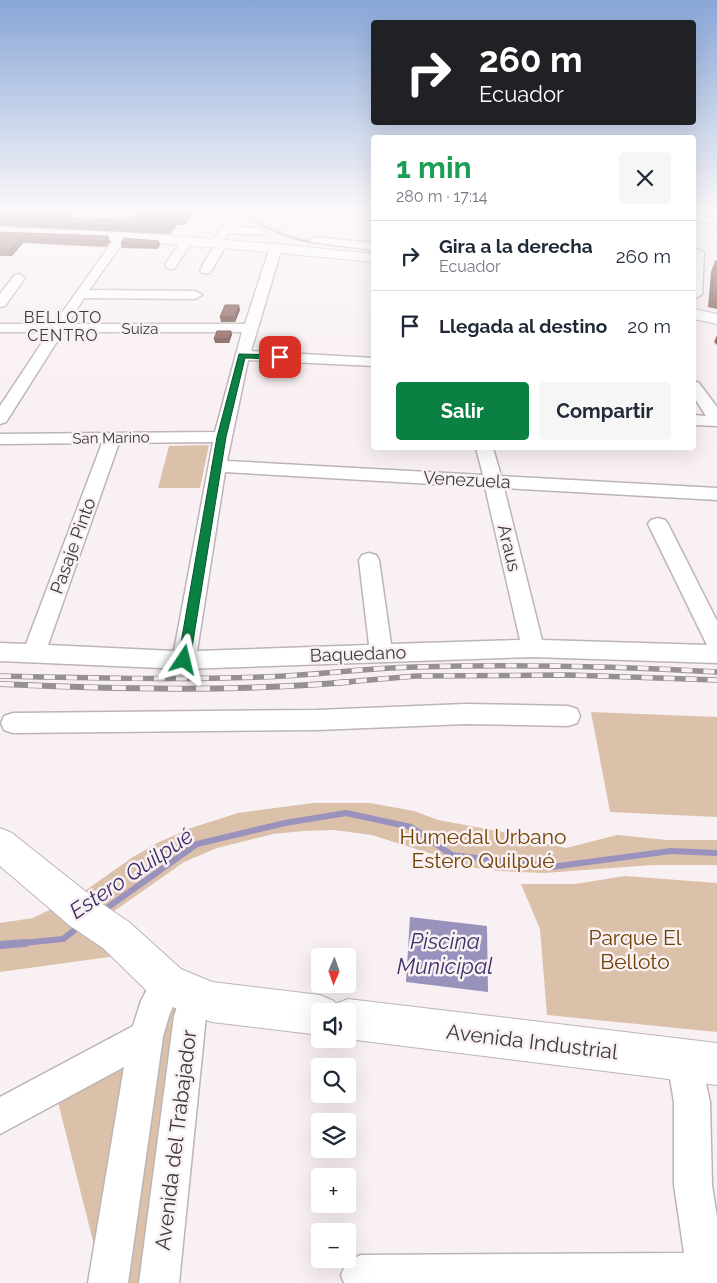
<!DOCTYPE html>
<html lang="es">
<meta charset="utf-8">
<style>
body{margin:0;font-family:Raleway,sans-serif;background:#f6f6f7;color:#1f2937;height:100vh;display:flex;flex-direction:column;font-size:19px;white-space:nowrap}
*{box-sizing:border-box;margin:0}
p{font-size:16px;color:#747a83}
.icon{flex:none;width:28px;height:28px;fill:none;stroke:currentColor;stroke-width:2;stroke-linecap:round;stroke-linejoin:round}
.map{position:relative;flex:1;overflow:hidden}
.side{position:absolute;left:371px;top:135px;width:325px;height:315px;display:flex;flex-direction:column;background:#fff;border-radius:5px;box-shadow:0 5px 20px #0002}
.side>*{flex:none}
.top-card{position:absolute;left:371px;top:20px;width:325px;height:105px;border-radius:5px;box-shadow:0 5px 20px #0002;background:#202124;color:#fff;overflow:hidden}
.needle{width:32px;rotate:182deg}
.tools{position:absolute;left:311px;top:948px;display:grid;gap:10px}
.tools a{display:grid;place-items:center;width:45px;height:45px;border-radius:5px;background:#fff;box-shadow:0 5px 20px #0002;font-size:25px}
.pin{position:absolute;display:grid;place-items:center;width:42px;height:42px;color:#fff;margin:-21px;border-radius:10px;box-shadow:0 2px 8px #0006}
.me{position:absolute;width:55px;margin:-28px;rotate:10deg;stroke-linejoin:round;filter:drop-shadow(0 0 4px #0008)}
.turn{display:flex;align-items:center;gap:18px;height:105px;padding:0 25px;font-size:22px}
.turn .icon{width:65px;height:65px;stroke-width:2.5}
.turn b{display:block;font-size:35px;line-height:42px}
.round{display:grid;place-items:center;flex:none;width:52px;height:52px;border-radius:5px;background:#f6f6f7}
.summary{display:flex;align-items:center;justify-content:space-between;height:85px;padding:0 25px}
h1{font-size:30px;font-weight:700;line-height:38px;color:#1e9e55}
.primary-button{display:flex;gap:10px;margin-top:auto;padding:10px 25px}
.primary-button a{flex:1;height:58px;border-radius:5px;background:#0b8043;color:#fff;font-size:20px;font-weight:700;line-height:58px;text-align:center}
.primary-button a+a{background:#f6f6f7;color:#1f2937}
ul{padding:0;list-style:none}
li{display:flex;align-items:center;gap:15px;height:70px;padding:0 25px;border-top:1px solid #e0e1e3}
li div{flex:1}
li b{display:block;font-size:19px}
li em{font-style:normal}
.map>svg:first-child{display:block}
.green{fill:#dbc1a9}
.water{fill:#9992bd}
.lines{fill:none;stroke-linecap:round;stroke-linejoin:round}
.stream-far2{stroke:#9992bd;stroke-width:2.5}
.stream-far1{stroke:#9992bd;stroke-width:6}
.stream{stroke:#9992bd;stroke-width:8}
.minor-casing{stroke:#bcb4b6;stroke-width:3}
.major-casing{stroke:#bcb4b6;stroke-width:2}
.minor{fill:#fff;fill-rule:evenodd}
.major{fill:#fff;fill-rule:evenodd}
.rail-far1-casing{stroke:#969092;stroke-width:5.5}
.rail-casing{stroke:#969092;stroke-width:6}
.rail-far1{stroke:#f9f0f3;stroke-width:4;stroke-dasharray:11;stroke-linecap:butt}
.rail{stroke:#f9f0f3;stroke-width:4.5;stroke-dasharray:14;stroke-linecap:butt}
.wall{fill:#6c463d}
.shaded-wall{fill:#583932}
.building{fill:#7e5147;stroke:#583932}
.route{fill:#0b8043;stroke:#07532c}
.labels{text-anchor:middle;stroke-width:5;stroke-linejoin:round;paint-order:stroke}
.far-street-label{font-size:15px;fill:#3d3a3b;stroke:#f9f0f3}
.far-neighbourhood-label{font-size:16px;letter-spacing:1px;fill:#3d3a3b;stroke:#f9f0f3}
.street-label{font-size:18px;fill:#3d3a3b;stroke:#f9f0f3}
.near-park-label{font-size:21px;fill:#704102;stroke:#f9f0f3}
.near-street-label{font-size:21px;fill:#3d3a3b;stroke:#f9f0f3}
.near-water-label{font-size:22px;font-style:italic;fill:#3e3068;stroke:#f9f0f3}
</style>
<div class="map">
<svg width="717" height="1283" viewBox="0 0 717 1283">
<rect width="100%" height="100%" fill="#f9f0f3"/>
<g class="green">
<path d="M 209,445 L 200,488 L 158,488 L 169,446 Z"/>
<path d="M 591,712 L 717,717 L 717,817 L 610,812 Z"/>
<path d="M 313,803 L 370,803 L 414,811 L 438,820 L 503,832 L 525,839 L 566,848 L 617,835 L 667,840 L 717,840 L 717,865 L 653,865 L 544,873 L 499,871 L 476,868 L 372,835 L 334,830 L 303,831 L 273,834 L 217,848 L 184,862 L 93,926 L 116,956 L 0,972 L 0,923 L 33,918 L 76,897 L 133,857 L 159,842 L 191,828 L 238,813 Z"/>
<path d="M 625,876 L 717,883 L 717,1032 L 547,1015 L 540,929 L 521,884 L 575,884 Z"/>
<path d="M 172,1005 L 182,1020 L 149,1283 L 122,1283 L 160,1018 Z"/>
<path d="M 130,1062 L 98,1261 L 58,1102 Z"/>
</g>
<path class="water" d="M 410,917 L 487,926 L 488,992 L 406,982 Z"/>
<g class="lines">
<path class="stream-far2" d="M 246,214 C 278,237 304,243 343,246"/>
<g class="stream-far1">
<path d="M 104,910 L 197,844 L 285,823 L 346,813 L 411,827 L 452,855 L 551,867 L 671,851 L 717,853"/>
<path d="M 12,944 L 63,939 L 80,926"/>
</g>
<path class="stream" d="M 0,945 L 25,943"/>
<defs>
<g id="minor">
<path d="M 0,210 L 8,210 L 0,215 Z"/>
<path d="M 232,210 L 243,210 L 236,226 L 261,229 L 267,232 L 261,235 L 230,233 L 223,241 L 227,244 L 210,273 L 202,273 L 200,270 L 214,246 L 209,243 L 227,223 Z"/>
<path d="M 286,210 L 297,210 L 280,228 L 272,228 L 270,226 Z"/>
<path d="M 298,210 L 340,210 L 374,214 L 374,220 L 303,213 Z"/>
<path d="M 694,215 L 717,218 L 717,224 L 694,221 Z"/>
<path d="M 121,234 L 127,237 L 89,290 L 195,291 L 202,295 L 195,299 L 84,298 L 68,324 L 245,324 L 270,247 L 276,243 L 282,247 L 251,351 L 374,358 L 374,366 L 248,360 L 227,461 L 483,475 L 476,448 L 493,448 L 501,476 L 717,488 L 717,500 L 504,488 L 542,640 L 707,645 L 648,524 L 651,520 L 658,518 L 665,520 L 668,524 L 717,621 L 717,663 L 533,657 L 184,669 L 0,661 L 0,643 L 26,644 L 102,443 L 0,444 L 0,434 L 215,432 L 242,332 L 63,332 L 8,419 L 6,422 L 0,424 L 0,406 L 49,332 L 0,332 L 0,324 L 54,324 L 117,235 ZM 213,442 L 174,651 L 48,645 L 119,443 ZM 225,472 L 485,487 L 520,640 L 391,644 L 379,560 L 376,555 L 369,553 L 362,555 L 359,560 L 369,645 L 197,651 Z"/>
<path d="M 316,237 L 374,243 L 374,250 L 312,242 L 310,240 Z"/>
<path d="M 186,238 L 192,241 L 175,268 L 171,269 L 167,268 L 165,265 L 182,239 Z"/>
<path d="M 698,249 L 704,253 L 702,294 L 696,298 L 694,297 L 694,251 Z"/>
<path d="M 19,274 L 25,278 L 5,306 L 0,307 L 0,294 L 15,275 Z"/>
<path d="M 694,381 L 699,383 L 717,407 L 717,426 L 694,425 L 694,415 L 706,416 L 694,397 Z"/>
<path d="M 466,704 L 568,706 L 577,709 L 580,716 L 577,723 L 568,726 L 466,724 L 317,730 L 13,733 L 4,730 L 1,723 L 4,716 L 13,713 L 317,710 Z"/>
<path d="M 167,967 L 178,972 L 183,983 L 169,1016 L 163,1037 L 128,1283 L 88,1283 L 124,1067 L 0,1134 L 0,1097 L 133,1026 L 141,1001 L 156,972 Z"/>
<path d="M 195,981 L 206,986 L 211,997 L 206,1016 L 179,1283 L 139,1283 L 174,1016 L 184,986 Z"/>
<path d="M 684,1044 L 696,1049 L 701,1061 L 710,1102 L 712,1185 L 717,1217 L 717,1283 L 344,1283 L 341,1275 L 347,1261 L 361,1255 L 684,1253 L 674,1185 L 674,1102 L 667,1061 L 672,1049 Z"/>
</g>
<g id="major">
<path d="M 0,228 C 125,230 249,241 374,254 L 374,262 C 249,250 125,238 0,236 Z"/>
<path d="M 694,309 L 717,314 L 717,324 L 694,319 Z"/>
<path d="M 0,828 L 12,833 L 95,899 L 129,922 L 181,969 L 212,982 L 320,995 L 334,1001 L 335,1004 L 348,999 L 717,1043 L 717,1085 L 348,1039 L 348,1011 L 320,1011 L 320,1035 L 212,1022 L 181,1011 L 153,997 L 103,948 L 69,925 L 0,866 Z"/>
</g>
</defs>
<use href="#minor" class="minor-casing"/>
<use href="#major" class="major-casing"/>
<use href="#minor" class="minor"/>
<use href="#major" class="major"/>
<defs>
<g id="rail-far1">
<path d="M 0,676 C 87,678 174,680 261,677 C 312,676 363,668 415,667 C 516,664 616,666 717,672"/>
<path d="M 334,683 L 416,676 L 569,675 L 717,680"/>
</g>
<path id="rail" d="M 0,684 C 116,689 233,692 349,682"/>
</defs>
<use href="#rail-far1" class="rail-far1-casing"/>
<use href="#rail" class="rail-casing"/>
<use href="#rail-far1" class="rail-far1"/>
<use href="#rail" class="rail"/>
</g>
<g class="wall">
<path d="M 197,210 L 184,225 L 177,225 L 170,234 L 0,226 L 0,213 L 72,218 L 128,220 Z"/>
<path d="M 0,232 L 108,236 L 110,242 L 106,247 L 23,243 L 12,256 L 0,256 Z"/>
<path d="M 124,238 L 160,245 L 157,249 L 122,248 L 121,243 Z"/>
<path d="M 715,261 L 717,261 L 717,309 L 708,307 L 711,272 Z"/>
<path d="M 240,310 L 235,322 L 221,322 L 220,317 Z"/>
<path d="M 232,334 L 229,343 L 215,343 L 214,339 Z"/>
<path d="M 717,335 L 717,345 L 714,342 Z"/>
</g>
<g class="shaded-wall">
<path d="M 191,210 L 197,210 L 184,225 L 183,219 Z"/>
<path d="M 71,213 L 72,219 L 66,217 Z"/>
<path d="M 176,219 L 177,225 L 170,234 L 169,228 Z"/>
<path d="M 108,236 L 110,242 L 106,247 L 105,241 Z"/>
<path d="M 21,237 L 23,243 L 12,256 L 10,250 Z"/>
<path d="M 159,241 L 160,245 L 157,249 L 156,244 Z"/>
<path d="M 239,305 L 240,310 L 235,322 L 235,317 Z"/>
<path d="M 231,331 L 232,334 L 229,343 L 229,339 Z"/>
</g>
<g class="building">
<path d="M 3,210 L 71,213 L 66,217 L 128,220 L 135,210 L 191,210 L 183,219 L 176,219 L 169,228 L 0,220 L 0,213 Z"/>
<path d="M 0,232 L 108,236 L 105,241 L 21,237 L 10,250 L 0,250 Z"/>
<path d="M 124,238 L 159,241 L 156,244 L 121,243 Z"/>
<path d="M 715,261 L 717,261 L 717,296 L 712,295 Z"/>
<path d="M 225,305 L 239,305 L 235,317 L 220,317 Z"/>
<path d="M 217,331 L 231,331 L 229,339 L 214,339 Z"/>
</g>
<linearGradient id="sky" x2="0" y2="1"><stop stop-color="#88a6d7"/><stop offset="0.54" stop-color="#fcf8fa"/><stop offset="1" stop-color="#fcf8fa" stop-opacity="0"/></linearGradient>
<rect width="717" height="390" fill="url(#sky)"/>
<path class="route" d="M 239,354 L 280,355 L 283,357 L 280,359 L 245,358 L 226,437 L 190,660 L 184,665 L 178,660 L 217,437 Z"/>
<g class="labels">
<g class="far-street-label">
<text x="140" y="334">Suiza</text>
<text transform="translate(111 438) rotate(-1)" y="5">San Marino</text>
</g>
<g class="far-neighbourhood-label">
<text x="63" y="323">BELLOTO<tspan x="63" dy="18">CENTRO</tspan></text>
</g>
<g class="street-label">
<text transform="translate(467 480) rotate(3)" y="6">Venezuela</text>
<text transform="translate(73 546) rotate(-70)" y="6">Pasaje Pinto</text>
<text transform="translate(509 548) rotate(76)" y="6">Araus</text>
<text transform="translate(358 654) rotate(-2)" y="6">Baquedano</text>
</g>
<g class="near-park-label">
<text x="483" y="844">Humedal Urbano<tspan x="483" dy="24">Estero Quilpué</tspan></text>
<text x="635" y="945">Parque El<tspan x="635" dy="24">Belloto</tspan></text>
</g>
<g class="near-street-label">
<text transform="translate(532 1042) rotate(7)" y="7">Avenida Industrial</text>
<text transform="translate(176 1140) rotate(-83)" y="7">Avenida del Trabajador</text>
</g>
<g class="near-water-label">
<text transform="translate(131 873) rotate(-34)" y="8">Estero Quilpué</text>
<text x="445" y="949">Piscina<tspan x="445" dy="25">Municipal</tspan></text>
</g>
</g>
</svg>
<div class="tools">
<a><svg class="needle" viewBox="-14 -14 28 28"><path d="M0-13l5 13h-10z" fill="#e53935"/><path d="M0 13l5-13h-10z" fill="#747a83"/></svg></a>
<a><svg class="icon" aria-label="sound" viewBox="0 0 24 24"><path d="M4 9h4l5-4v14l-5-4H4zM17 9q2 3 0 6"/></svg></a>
<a><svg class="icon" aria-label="search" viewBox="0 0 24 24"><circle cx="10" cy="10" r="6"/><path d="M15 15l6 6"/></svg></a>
<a><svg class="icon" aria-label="layers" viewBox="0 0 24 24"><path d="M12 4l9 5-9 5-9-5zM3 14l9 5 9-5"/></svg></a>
<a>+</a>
<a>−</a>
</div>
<div class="pin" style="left:280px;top:357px;background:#d93025"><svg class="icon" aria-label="arrive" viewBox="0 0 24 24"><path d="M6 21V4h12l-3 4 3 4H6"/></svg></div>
<svg class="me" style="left:184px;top:660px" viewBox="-20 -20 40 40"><path d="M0-17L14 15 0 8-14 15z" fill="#0b8043" stroke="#fff" stroke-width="4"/></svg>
<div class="top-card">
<div class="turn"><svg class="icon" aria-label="right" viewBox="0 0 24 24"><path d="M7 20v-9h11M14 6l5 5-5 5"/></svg><div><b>260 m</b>Ecuador</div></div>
</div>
<section class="side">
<div class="summary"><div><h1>1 min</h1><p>280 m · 17:14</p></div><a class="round"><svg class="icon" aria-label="close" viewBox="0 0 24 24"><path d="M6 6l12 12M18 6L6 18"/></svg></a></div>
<ul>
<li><svg class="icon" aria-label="right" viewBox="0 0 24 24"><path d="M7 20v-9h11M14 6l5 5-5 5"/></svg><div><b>Gira a la derecha</b><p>Ecuador</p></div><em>260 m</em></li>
<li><svg class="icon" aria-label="arrive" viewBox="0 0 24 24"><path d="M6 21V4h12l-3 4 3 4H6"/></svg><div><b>Llegada al destino</b></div><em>20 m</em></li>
</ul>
<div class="primary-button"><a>Salir</a><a>Compartir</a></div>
</section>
</div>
